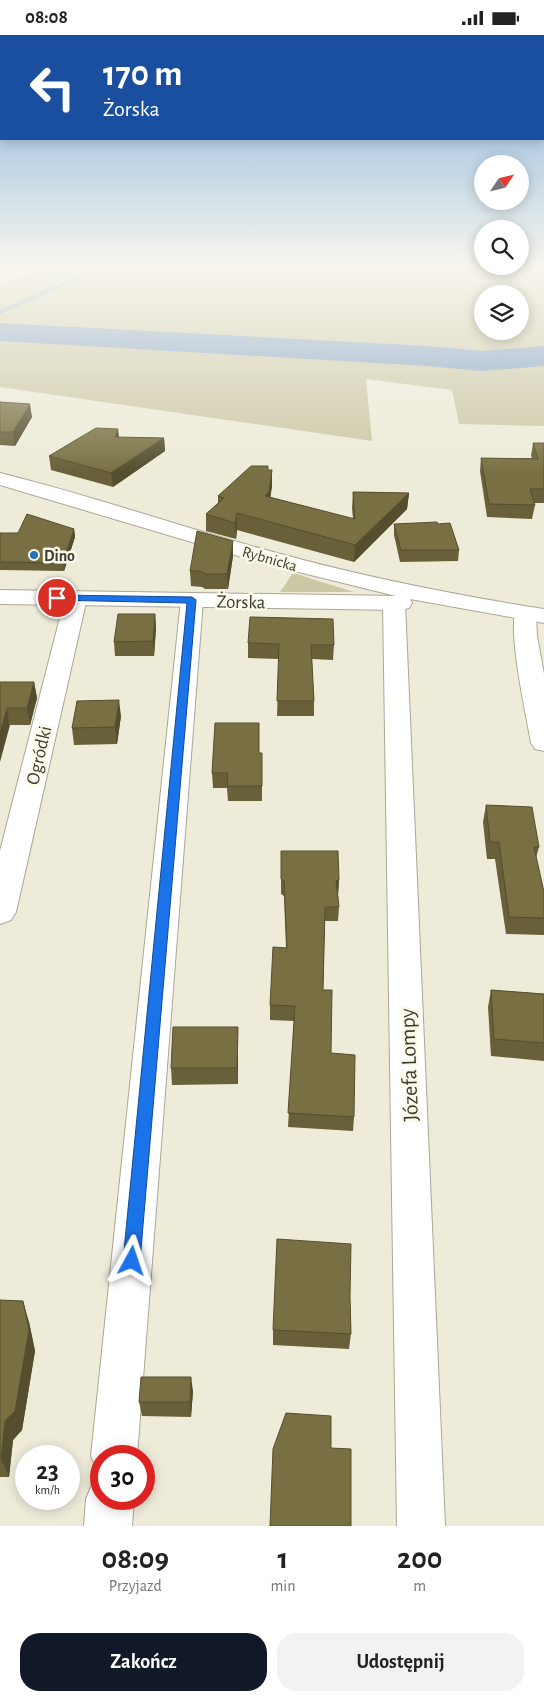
<!DOCTYPE html>
<html lang="pl">
<meta charset="utf-8">
<style>
body{margin:0;font-family:"Alegreya Sans",sans-serif;background:#f2f2f2;color:#222;height:100vh;display:flex;flex-direction:column;font-size:19px;white-space:nowrap}
*{box-sizing:border-box;margin:0}
p{font-size:16px;color:#767676}
.icon{flex:none;width:28px;height:28px;fill:none;stroke:currentColor;stroke-width:2;stroke-linecap:round;stroke-linejoin:round}
.map{position:relative;height:1491px;overflow:hidden}
.drawer{display:flex;flex-direction:column;background:#fff;flex:1}
.drawer>*{flex:none}
.hud{position:absolute;left:0px;top:0px;width:545px;height:105px;box-shadow:0 2px 12px #0003;background:#1a4fa0;color:#fff;overflow:hidden}
.needle{width:32px;rotate:55deg}
.buttons{position:absolute;left:474px;top:120px;display:grid;gap:10px}
.buttons a{display:grid;place-items:center;width:55px;height:55px;border-radius:50%;background:#fff;box-shadow:0 2px 12px #0003;font-size:25px}
.speed{position:absolute;left:15px;top:1410px;display:flex;gap:10px;font-size:25px;font-weight:700;text-align:center}
.speed>*{display:grid;place-content:center;width:65px;height:65px;border-radius:50%;background:#fff;box-shadow:0 2px 12px #0003;line-height:1}
.speed small{font-size:12px;font-weight:400}
.speed .limit{border:8px solid #d22;background:#fff;color:#111}
.pin{position:absolute;display:grid;place-items:center;width:42px;height:42px;color:#fff;margin:-21px;border:2px solid #fff;border-radius:50%;box-shadow:0 1px 5px #0007}
.me{position:absolute;width:55px;margin:-28px;rotate:5deg;stroke-linejoin:round;filter:drop-shadow(0 0 4px #0008)}
.turn{display:flex;align-items:center;gap:18px;height:105px;padding:0 20px;font-size:22px}
.turn .icon{width:65px;height:65px;stroke-width:2.5}
.turn b{display:block;font-size:35px;line-height:42px}
.eta{display:flex;justify-content:space-evenly;align-items:center;height:85px;text-align:center}
.eta b{font-size:30px;font-weight:600;line-height:35px}
.action{display:flex;gap:10px;margin-top:auto;padding:10px 20px}
.action a{flex:1;height:58px;border-radius:20px;background:#111827;color:#fff;font-size:20px;font-weight:600;line-height:58px;text-align:center}
.action a+a{background:#f2f2f2;color:#222}
.status{display:flex;justify-content:space-between;align-items:center;height:35px;padding:0 25px;background:#fff;direction:ltr}
.status svg{height:14px;fill:currentColor}
.map>svg:first-child{display:block}
.green{fill:#ccc7a5;fill-rule:evenodd}
.lines{fill:none;stroke-linecap:round;stroke-linejoin:round}
.stream{fill:#809fc5;fill-rule:evenodd}
.river{fill:#809fc5;fill-rule:evenodd}
.street-casing{stroke:#aaa797;stroke-width:2}
.secondary-casing{stroke:#aaa797;stroke-width:2}
.street{fill:#fff;fill-rule:evenodd}
.secondary{fill:#fff;fill-rule:evenodd}
.wall{fill:#676039}
.shaded-wall{fill:#544e2e}
.building{fill:#787042;stroke:#544e2e}
.route{fill:#1a73e8;stroke:#114b97}
.poi-dot{fill:#276fbf;stroke:#fbf9e7;stroke-width:2}
.labels{text-anchor:middle;stroke-width:5;stroke-linejoin:round;paint-order:stroke}
.far-poi-label{font-size:16px;font-weight:bold;fill:#3c3b34;stroke:#fbf9e7;text-anchor:start}
.far-street-label{font-size:16px;fill:#3c3b34;stroke:#fbf9e7}
.street-label{font-size:19px;fill:#3c3b34;stroke:#fbf9e7}
.near-street-label{font-size:22px;fill:#3c3b34;stroke:#fbf9e7}
</style>
<div class="status"><b>08:08</b><svg viewBox="0 0 49 12"><path d="M0 12V9h3v3zM5 12V6h3v6zM10 12V3h3v9zM15 12V0h3v12zM26 1h20v11H26zM47 4h2v5h-2z"/></svg></div>
<div class="map">
<svg width="544" height="1491" viewBox="0 0 544 1491">
<rect width="100%" height="100%" fill="#eeebd9"/>
<g class="green">
<path d="M 68,230 L 482,230 L 482,231 L 520,231 L 520,230 L 544,230 L 544,391 L 459,389 L 452,355 L 366,344 L 372,406 L 0,352 L 0,248 ZM 482,259 L 520,259 L 520,296 L 482,296 Z"/>
<path d="M 293,538 L 354,557 L 280,557 Z"/>
</g>
<g class="lines">
<path class="stream" d="M 129,230 L 137,230 L 88,240 L 0,279 L 0,275 L 85,238 Z"/>
<path class="river" d="M 0,288 L 427,311 L 482,316 L 544,311 L 544,331 L 482,336 L 427,331 L 0,306 Z"/>
<defs>
<g id="street">
<path d="M 533,230 L 544,230 L 544,236 L 534,233 Z"/>
<path d="M 76,556 L 84,558 L 87,563 L 16,877 L 11,885 L 0,889 L 0,816 L 65,563 L 68,558 Z"/>
<path d="M 192,558 L 200,560 L 203,565 L 137,1421 L 101,1421 L 101,1439 L 98,1437 L 91,1421 L 181,565 L 184,560 Z"/>
<path d="M 394,561 L 402,563 L 405,568 L 445,1491 L 397,1491 L 383,568 L 386,563 Z"/>
<path d="M 525,572 L 533,574 L 536,579 L 537,601 L 544,639 L 544,716 L 535,714 L 531,708 C 527,684 506,590 517,574 Z"/>
<path d="M 101,1444 L 101,1464 L 134,1464 L 132,1491 L 84,1491 L 86,1464 L 93,1447 Z"/>
</g>
<path id="secondary" d="M 0,438 C 93,461 184,493 277,518 C 365,542 454,560 544,574 L 544,588 L 410,564 L 412,568 L 409,573 L 401,575 L 0,569 L 0,555 L 396,561 L 262,528 L 0,450 Z"/>
</defs>
<use href="#street" class="street-casing"/>
<use href="#secondary" class="secondary-casing"/>
<use href="#street" class="street"/>
<use href="#secondary" class="secondary"/>
</g>
<g class="wall">
<path d="M 0,367 L 32,382 L 15,411 L 0,410 Z"/>
<path d="M 118,394 L 119,402 L 164,403 L 165,416 L 113,452 L 51,435 L 49,421 Z"/>
<path d="M 533,408 L 544,408 L 544,468 L 534,468 L 535,470 L 532,484 L 487,482 L 480,436 L 481,423 L 532,423 L 531,421 Z"/>
<path d="M 268,435 L 272,451 L 270,462 L 353,484 L 352,473 L 353,457 L 409,458 L 407,474 L 354,527 L 237,495 L 236,504 L 206,496 L 206,479 L 218,468 L 218,461 Z"/>
<path d="M 394,489 L 438,489 L 459,515 L 458,526 L 400,527 L 394,500 Z"/>
<path d="M 74,494 L 75,502 L 64,536 L 0,535 L 0,498 L 18,498 Z"/>
<path d="M 233,521 L 228,554 L 205,554 L 202,552 L 191,551 L 190,536 Z"/>
<path d="M 155,579 L 156,593 L 154,621 L 115,621 L 114,607 Z"/>
<path d="M 248,608 L 334,610 L 333,625 L 312,624 L 314,666 L 314,681 L 277,681 L 279,624 L 248,623 Z"/>
<path d="M 0,647 L 34,647 L 37,663 L 30,690 L 10,690 Z"/>
<path d="M 121,681 L 117,709 L 74,710 L 72,693 Z"/>
<path d="M 259,718 L 262,718 L 262,766 L 228,766 L 227,753 L 213,753 L 212,738 Z"/>
<path d="M 486,770 L 539,812 L 536,823 L 544,857 L 544,900 L 506,899 L 495,824 L 487,824 L 483,787 Z"/>
<path d="M 281,816 L 339,845 L 338,860 L 339,872 L 338,886 L 325,886 L 323,955 L 331,1018 L 354,1082 L 353,1096 L 288,1092 L 294,986 L 270,985 L 270,970 L 286,913 L 284,861 L 281,859 Z"/>
<path d="M 491,955 L 544,959 L 544,1026 L 491,1021 L 488,972 Z"/>
<path d="M 238,992 L 238,1049 L 172,1050 L 171,1033 Z"/>
<path d="M 350,1262 L 351,1299 L 349,1314 L 273,1310 L 273,1295 Z"/>
<path d="M 0,1265 L 29,1287 L 35,1316 L 22,1395 L 13,1405 L 9,1442 L 0,1442 Z"/>
<path d="M 193,1356 L 191,1382 L 142,1381 L 139,1367 Z"/>
</g>
<g class="shaded-wall">
<path d="M 30,369 L 32,382 L 15,411 L 13,397 Z"/>
<path d="M 118,394 L 119,407 L 115,402 Z"/>
<path d="M 164,403 L 165,416 L 113,452 L 111,438 Z"/>
<path d="M 272,435 L 272,451 L 269,473 L 265,461 Z"/>
<path d="M 409,458 L 407,474 L 354,527 L 355,510 Z"/>
<path d="M 237,478 L 237,495 L 236,504 L 235,488 Z"/>
<path d="M 74,494 L 75,502 L 64,536 L 63,528 Z"/>
<path d="M 233,506 L 233,521 L 228,554 L 227,539 Z"/>
<path d="M 155,579 L 156,593 L 154,621 L 153,606 Z"/>
<path d="M 34,647 L 37,663 L 30,690 L 27,673 Z"/>
<path d="M 119,665 L 121,681 L 117,709 L 115,692 Z"/>
<path d="M 7,673 L 10,690 L 0,727 L 0,698 Z"/>
<path d="M 339,845 L 338,860 L 336,846 Z"/>
<path d="M 238,992 L 238,1049 L 237,1033 Z"/>
<path d="M 23,1266 L 29,1287 L 35,1316 L 22,1395 L 13,1405 L 9,1442 L 1,1424 L 5,1386 Z"/>
<path d="M 191,1342 L 193,1356 L 191,1382 L 190,1367 Z"/>
</g>
<g class="building">
<path d="M 0,367 L 30,369 L 13,397 L 0,397 Z"/>
<path d="M 96,393 L 118,394 L 115,402 L 164,403 L 111,438 L 49,421 Z"/>
<path d="M 533,408 L 544,408 L 544,454 L 530,454 L 535,470 L 489,469 L 481,423 L 538,424 Z"/>
<path d="M 251,431 L 268,431 L 268,435 L 272,435 L 269,457 L 265,461 L 355,484 L 353,457 L 409,458 L 355,510 L 237,478 L 235,488 L 206,479 L 224,463 L 218,461 Z"/>
<path d="M 27,479 L 74,494 L 63,528 L 0,527 L 0,498 L 18,498 Z"/>
<path d="M 437,487 L 438,489 L 450,488 L 459,515 L 401,515 L 394,489 Z"/>
<path d="M 197,496 L 233,506 L 227,539 L 205,539 L 201,536 L 190,536 Z"/>
<path d="M 118,579 L 155,579 L 153,606 L 114,607 Z"/>
<path d="M 250,582 L 333,584 L 334,610 L 311,610 L 314,666 L 277,666 L 279,609 L 248,608 Z"/>
<path d="M 0,647 L 34,647 L 27,673 L 7,673 L 0,698 Z"/>
<path d="M 119,665 L 115,692 L 72,693 L 77,666 Z"/>
<path d="M 215,688 L 259,688 L 259,718 L 262,718 L 262,751 L 227,751 L 228,738 L 212,738 Z"/>
<path d="M 486,770 L 532,772 L 539,812 L 534,812 L 544,857 L 544,883 L 509,882 L 499,807 L 490,807 Z"/>
<path d="M 281,816 L 338,816 L 339,845 L 336,846 L 339,872 L 325,872 L 323,955 L 332,955 L 331,1018 L 355,1020 L 354,1082 L 288,1078 L 295,971 L 270,970 L 273,912 L 287,913 L 284,846 L 281,844 Z"/>
<path d="M 491,955 L 544,959 L 544,1008 L 494,1004 Z"/>
<path d="M 173,992 L 238,992 L 237,1033 L 171,1033 Z"/>
<path d="M 277,1204 L 351,1209 L 350,1262 L 351,1299 L 273,1295 Z"/>
<path d="M 0,1265 L 23,1266 L 29,1295 L 15,1376 L 5,1386 L 1,1424 L 0,1424 Z"/>
<path d="M 141,1342 L 191,1342 L 190,1367 L 139,1367 Z"/>
<path d="M 286,1378 L 331,1381 L 331,1413 L 351,1414 L 351,1491 L 270,1491 L 273,1414 Z"/>
</g>
<linearGradient id="sky" x2="0" y2="1"><stop stop-color="#7eacda"/><stop offset="0.53" stop-color="#f7f6ee"/><stop offset="1" stop-color="#f7f6ee" stop-opacity="0"/></linearGradient>
<rect width="544" height="438" fill="url(#sky)"/>
<path class="route" d="M 57,560 L 192,562 L 196,565 L 140,1226 L 137,1231 L 132,1234 L 126,1231 L 123,1226 L 187,568 L 53,565 L 53,561 Z"/>
<circle class="poi-dot" cx="34" cy="520" r="5"/>
<g class="labels">
<g class="far-poi-label">
<text x="44" y="526">Dino</text>
</g>
<g class="far-street-label">
<text transform="translate(270 523) rotate(16)" y="6">Rybnicka</text>
</g>
<g class="street-label">
<text transform="translate(241 566) rotate(1)" y="7">Żorska</text>
<text transform="translate(38 720) rotate(-77)" y="7">Ogródki</text>
</g>
<g class="near-street-label">
<text transform="translate(408 1030) rotate(-92)" y="8">Józefa Lompy</text>
</g>
</g>
</svg>
<div class="buttons">
<a><svg class="needle" viewBox="-14 -14 28 28"><path d="M0-13l5 13h-10z" fill="#e53935"/><path d="M0 13l5-13h-10z" fill="#767676"/></svg></a>
<a><svg class="icon" aria-label="search" viewBox="0 0 24 24"><circle cx="10" cy="10" r="6"/><path d="M15 15l6 6"/></svg></a>
<a><svg class="icon" aria-label="layers" viewBox="0 0 24 24"><path d="M12 4l9 5-9 5-9-5zM3 14l9 5 9-5"/></svg></a>
</div>
<div class="speed"><div>23<small>km/h</small></div><div class="limit">30</div></div>
<div class="pin" style="left:57px;top:563px;background:#d93025"><svg class="icon" aria-label="arrive" viewBox="0 0 24 24"><path d="M6 21V4h12l-3 4 3 4H6"/></svg></div>
<svg class="me" style="left:132px;top:1226px" viewBox="-20 -20 40 40"><path d="M0-17L14 15 0 8-14 15z" fill="#1a73e8" stroke="#fff" stroke-width="4"/></svg>
<div class="hud">
<div class="turn"><svg class="icon" aria-label="left" viewBox="0 0 24 24"><path d="M17 20v-9H6M10 6l-5 5 5 5"/></svg><div><b>170 m</b>Żorska</div></div>
</div>
</div>
<section class="drawer">
<div class="eta">
<div><b>08:09</b><p>Przyjazd</p></div>
<div><b>1</b><p>min</p></div>
<div><b>200</b><p>m</p></div>
</div>
<div class="action"><a>Zakończ</a><a>Udostępnij</a></div>
</section>
